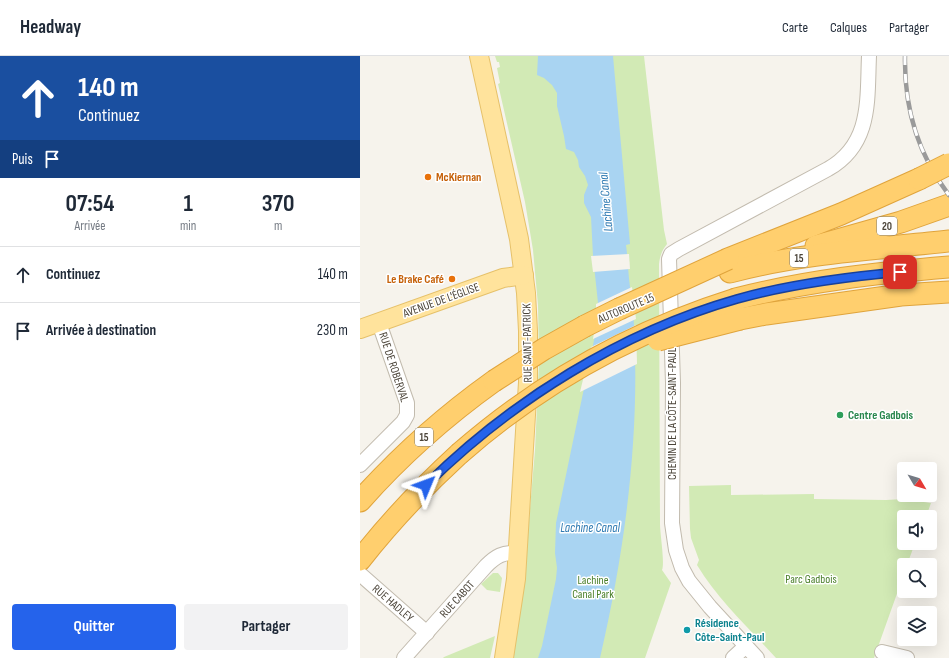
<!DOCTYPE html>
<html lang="fr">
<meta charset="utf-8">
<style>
body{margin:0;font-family:"Sofia Sans Condensed",sans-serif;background:#f2f2f3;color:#1f2937;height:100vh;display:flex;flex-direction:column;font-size:15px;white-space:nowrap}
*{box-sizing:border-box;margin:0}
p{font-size:13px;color:#747a83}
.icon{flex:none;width:22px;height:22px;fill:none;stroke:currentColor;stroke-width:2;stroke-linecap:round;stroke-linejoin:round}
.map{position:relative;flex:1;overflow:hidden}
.sheet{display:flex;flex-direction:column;background:#fff;width:360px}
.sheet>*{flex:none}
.hud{background:#1a4fa0;color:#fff;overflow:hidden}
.needle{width:26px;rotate:128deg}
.tools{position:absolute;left:537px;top:406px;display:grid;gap:8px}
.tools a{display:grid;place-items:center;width:40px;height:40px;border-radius:4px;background:#fff;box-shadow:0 4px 16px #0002;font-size:20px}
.pin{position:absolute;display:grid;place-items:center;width:34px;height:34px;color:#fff;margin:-17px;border-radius:8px;box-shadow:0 2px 6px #0006}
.me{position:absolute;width:44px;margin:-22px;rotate:46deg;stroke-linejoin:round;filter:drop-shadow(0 0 3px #0008)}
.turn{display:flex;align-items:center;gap:14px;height:84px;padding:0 12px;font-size:18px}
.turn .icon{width:52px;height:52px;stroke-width:2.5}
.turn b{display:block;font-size:28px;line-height:34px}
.then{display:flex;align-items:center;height:38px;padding:0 12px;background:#0003;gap:8px;font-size:15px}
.eta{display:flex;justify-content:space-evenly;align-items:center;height:68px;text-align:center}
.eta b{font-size:24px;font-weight:700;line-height:28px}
.cta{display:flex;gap:8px;margin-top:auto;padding:8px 12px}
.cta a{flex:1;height:46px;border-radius:4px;background:#2563eb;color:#fff;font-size:16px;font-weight:700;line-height:46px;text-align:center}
.cta a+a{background:#f2f2f3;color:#1f2937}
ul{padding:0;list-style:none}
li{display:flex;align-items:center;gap:12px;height:56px;padding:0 12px;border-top:1px solid #e0e1e3}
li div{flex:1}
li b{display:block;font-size:15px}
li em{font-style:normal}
header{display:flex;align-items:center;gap:24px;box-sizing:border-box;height:56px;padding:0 20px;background:#fff;border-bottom:1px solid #e0e1e3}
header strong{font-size:19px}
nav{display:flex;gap:22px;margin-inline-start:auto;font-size:14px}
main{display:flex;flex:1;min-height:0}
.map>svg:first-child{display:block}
.green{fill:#d2eab5}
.water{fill:#a9d4f2}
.pier{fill:#f6f3ec}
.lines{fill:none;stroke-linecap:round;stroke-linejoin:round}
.minor-casing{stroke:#c2bbae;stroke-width:16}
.major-casing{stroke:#e6c16a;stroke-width:20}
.highway-casing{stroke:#e0a43c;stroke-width:23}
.minor{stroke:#fff;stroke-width:14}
.major{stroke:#ffe39c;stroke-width:18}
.highway{stroke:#ffcf6e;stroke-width:21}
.rail-casing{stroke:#9a9a9a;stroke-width:4.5}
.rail{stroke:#fff;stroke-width:3;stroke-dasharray:9;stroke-linecap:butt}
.highway-bridge-casing{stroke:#e0a43c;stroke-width:23;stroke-linecap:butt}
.highway-bridge{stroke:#ffcf6e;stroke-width:21}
.route-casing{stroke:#184099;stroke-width:10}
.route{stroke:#2563eb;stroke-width:7}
.food-dot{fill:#e8710a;stroke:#fff;stroke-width:1.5}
.leisure-dot{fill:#2e9e5b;stroke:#fff;stroke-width:1.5}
.culture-dot{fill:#0f9aa8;stroke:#fff;stroke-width:1.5}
.labels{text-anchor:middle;stroke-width:3;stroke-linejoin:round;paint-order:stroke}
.shield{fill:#fff;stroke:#817c74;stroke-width:1}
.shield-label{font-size:11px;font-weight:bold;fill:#4b4439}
.food-label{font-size:12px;font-weight:bold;fill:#c56008;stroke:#fff;text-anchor:start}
.street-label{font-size:12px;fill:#4b4439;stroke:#fff}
.leisure-label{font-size:12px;font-weight:bold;fill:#27864d;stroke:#fff;text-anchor:start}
.park-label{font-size:12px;fill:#4a7f2a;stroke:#fff}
.culture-label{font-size:12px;font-weight:bold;fill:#0d838f;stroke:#fff;text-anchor:start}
.water-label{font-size:13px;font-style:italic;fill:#2e7ab2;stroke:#fff}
</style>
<header>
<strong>Headway</strong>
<nav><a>Carte</a><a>Calques</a><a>Partager</a></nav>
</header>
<main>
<section class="sheet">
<div class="hud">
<div class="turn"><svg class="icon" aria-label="ahead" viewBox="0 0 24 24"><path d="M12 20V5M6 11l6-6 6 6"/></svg><div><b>140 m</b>Continuez</div></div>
<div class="then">Puis<svg class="icon" aria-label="arrive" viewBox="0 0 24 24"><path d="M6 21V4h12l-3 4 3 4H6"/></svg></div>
</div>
<div class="eta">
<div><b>07:54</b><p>Arrivée</p></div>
<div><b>1</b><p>min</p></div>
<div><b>370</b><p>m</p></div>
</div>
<ul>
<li><svg class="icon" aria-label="ahead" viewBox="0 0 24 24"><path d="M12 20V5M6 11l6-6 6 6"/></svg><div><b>Continuez</b></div><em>140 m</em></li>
<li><svg class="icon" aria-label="arrive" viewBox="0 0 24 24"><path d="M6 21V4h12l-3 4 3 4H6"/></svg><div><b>Arrivée à destination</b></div><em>230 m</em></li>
</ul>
<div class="cta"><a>Quitter</a><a>Partager</a></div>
</section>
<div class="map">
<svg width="589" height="602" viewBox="0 0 589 602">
<rect width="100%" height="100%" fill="#f6f3ec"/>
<g class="green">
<path d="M 135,0 L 284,0 L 304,174 L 307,188 C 302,194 300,200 299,208 L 300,468 C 300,478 305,507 302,514 L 311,527 L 285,602 L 151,602 L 167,488 L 175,394 L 179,306 L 178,249 L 173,194 L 165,146 L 138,28 L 140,27 L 137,12 L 140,11 L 139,6 L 137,6 Z"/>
<path d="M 371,429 L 371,439 L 454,438 L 454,443 L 526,444 L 561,442 L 564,446 L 571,447 L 566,461 L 544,461 L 544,487 L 555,487 L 547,509 L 544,509 L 544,518 L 514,602 L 416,602 C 389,572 358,544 337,509 L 339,504 L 331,482 L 330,473 L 329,430 Z"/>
<path d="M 133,517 L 138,517 L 142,522 L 140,536 L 127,534 L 121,528 Z"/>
<path d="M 135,580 L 130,602 L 83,602 L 84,601 Z"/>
</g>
<path class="water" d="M 178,0 L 253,0 L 270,188 L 266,189 C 268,203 268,217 270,231 C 271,244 274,257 274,270 C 280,382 265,494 240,602 L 178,602 L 182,590 L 196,523 L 197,512 L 195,497 L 196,467 L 238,265 L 238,247 L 233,200 L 231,161 L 224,147 L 224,139 L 228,129 L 225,120 L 219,111 L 218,104 L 214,96 L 206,93 L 204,80 L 197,50 L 197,37 L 192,29 L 184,22 L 177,19 Z"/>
<g class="pier">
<path d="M 269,198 L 270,213 L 233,216 L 231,200 Z"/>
<path d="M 272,231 L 276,263 L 233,283 L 236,264 L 236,248 Z"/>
<path d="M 276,269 L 277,308 L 220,336 L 231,291 Z"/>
</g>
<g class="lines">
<defs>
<g id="minor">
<path d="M 0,409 L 43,366 L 47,359 L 47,347 L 19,267"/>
<path d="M 0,518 L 67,577"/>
<path d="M 522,596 L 547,602"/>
<path d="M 44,602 L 126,510 C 136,500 143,496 157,497"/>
<path d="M 373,602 L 386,590"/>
<path d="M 397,602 L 350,551 L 329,525 L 322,512 L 316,494 L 312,467 L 313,327 L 309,203 L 311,198 L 319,193 L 468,113 C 512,88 507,44 509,0"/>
</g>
<g id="major">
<path d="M 119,0 L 159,183 L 166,237 L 168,275 L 168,326 L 156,523 L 144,602"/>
<path d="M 0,273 L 143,222 L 164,219"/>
</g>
<g id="highway">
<path d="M 456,190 L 541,166 L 589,149"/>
<path d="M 368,203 L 481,158 L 559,123"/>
<path d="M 370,216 C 441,197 516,193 589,185"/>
<path d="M 376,243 C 446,225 517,217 589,211"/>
<path d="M 380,263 L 406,258 L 541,239 L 589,236"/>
<path d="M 225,270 L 259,253"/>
<path d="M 0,445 C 40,400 85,360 134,325"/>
<path d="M 0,504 C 30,466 63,431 99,398"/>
</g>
</defs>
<use href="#minor" class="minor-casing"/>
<use href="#major" class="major-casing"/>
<use href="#highway" class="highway-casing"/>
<use href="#minor" class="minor"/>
<use href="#major" class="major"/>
<use href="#highway" class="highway"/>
<defs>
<path id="rail" d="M 545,0 C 544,51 558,99 589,139"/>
</defs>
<use href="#rail" class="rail-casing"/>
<use href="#rail" class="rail"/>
<defs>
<g id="highway-bridge">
<path d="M 559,123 L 589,108"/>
<path d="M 259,253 L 368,203"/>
<path d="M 298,284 L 380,263"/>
<path d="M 134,325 L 184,293 L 225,270"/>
<path d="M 99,398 C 180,327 274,275 376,243"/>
</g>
</defs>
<use href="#highway-bridge" class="highway-bridge-casing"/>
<use href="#highway-bridge" class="highway-bridge"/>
</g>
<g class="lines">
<defs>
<path id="route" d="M 66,429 C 151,345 261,276 377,243 C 430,228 485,221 540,216"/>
</defs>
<use href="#route" class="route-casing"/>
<use href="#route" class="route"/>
</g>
<g class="food-dot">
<circle cx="68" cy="121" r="4"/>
<circle cx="92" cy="223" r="4"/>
</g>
<circle class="leisure-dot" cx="480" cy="359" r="4"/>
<circle class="culture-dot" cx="327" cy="574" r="4"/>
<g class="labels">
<g class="shield">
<rect x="517" y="161" width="20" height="18" rx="3"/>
<rect x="430" y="193" width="18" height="18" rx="3"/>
<rect x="55" y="372" width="18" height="18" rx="3"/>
</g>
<g class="shield-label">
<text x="527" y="174">20</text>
<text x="439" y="206">15</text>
<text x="64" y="385">15</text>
</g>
<g class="food-label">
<text x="76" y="125">McKiernan</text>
<text x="84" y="227" text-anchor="end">Le Brake Café</text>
</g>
<g class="street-label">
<text transform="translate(81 244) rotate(-20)" y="4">AVENUE DE L'ÉGLISE</text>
<text transform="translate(266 252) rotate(-23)" y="4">AUTOROUTE 15</text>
<text transform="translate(167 287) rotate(-91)" y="4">RUE SAINT-PATRICK</text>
<text transform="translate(34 311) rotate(72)" y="4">RUE DE ROBERVAL</text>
<text transform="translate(312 358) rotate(-90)" y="4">CHEMIN DE LA CÔTE-SAINT-PAUL</text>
<text transform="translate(97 543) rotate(-48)" y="4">RUE CABOT</text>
<text transform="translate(33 547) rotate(41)" y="4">RUE HADLEY</text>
</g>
<g class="leisure-label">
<text x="488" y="363">Centre Gadbois</text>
</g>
<g class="park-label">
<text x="451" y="527">Parc Gadbois</text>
<text x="233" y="528">Lachine<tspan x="233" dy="14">Canal Park</tspan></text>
</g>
<g class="culture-label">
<text x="335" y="571">Résidence<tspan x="335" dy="14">Côte-Saint-Paul</tspan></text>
</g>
<g class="water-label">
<text transform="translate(245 146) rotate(-95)" y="5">Lachine Canal</text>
<text x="230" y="476">Lachine Canal</text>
</g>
</g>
</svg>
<div class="tools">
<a><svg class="needle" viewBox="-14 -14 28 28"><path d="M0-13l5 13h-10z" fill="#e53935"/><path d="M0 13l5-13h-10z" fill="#747a83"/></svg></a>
<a><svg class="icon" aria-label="sound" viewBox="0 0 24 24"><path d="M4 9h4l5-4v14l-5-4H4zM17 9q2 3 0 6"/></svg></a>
<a><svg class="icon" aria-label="search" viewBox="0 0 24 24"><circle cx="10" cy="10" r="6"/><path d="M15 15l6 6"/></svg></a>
<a><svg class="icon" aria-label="layers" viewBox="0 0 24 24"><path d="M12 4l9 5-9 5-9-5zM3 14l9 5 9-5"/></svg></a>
</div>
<div class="pin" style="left:540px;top:216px;background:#d93025"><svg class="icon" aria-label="arrive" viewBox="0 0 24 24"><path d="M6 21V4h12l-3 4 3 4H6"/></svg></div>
<svg class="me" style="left:66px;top:429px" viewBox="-20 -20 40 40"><path d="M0-17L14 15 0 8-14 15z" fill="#2563eb" stroke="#fff" stroke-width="4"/></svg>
</div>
</main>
